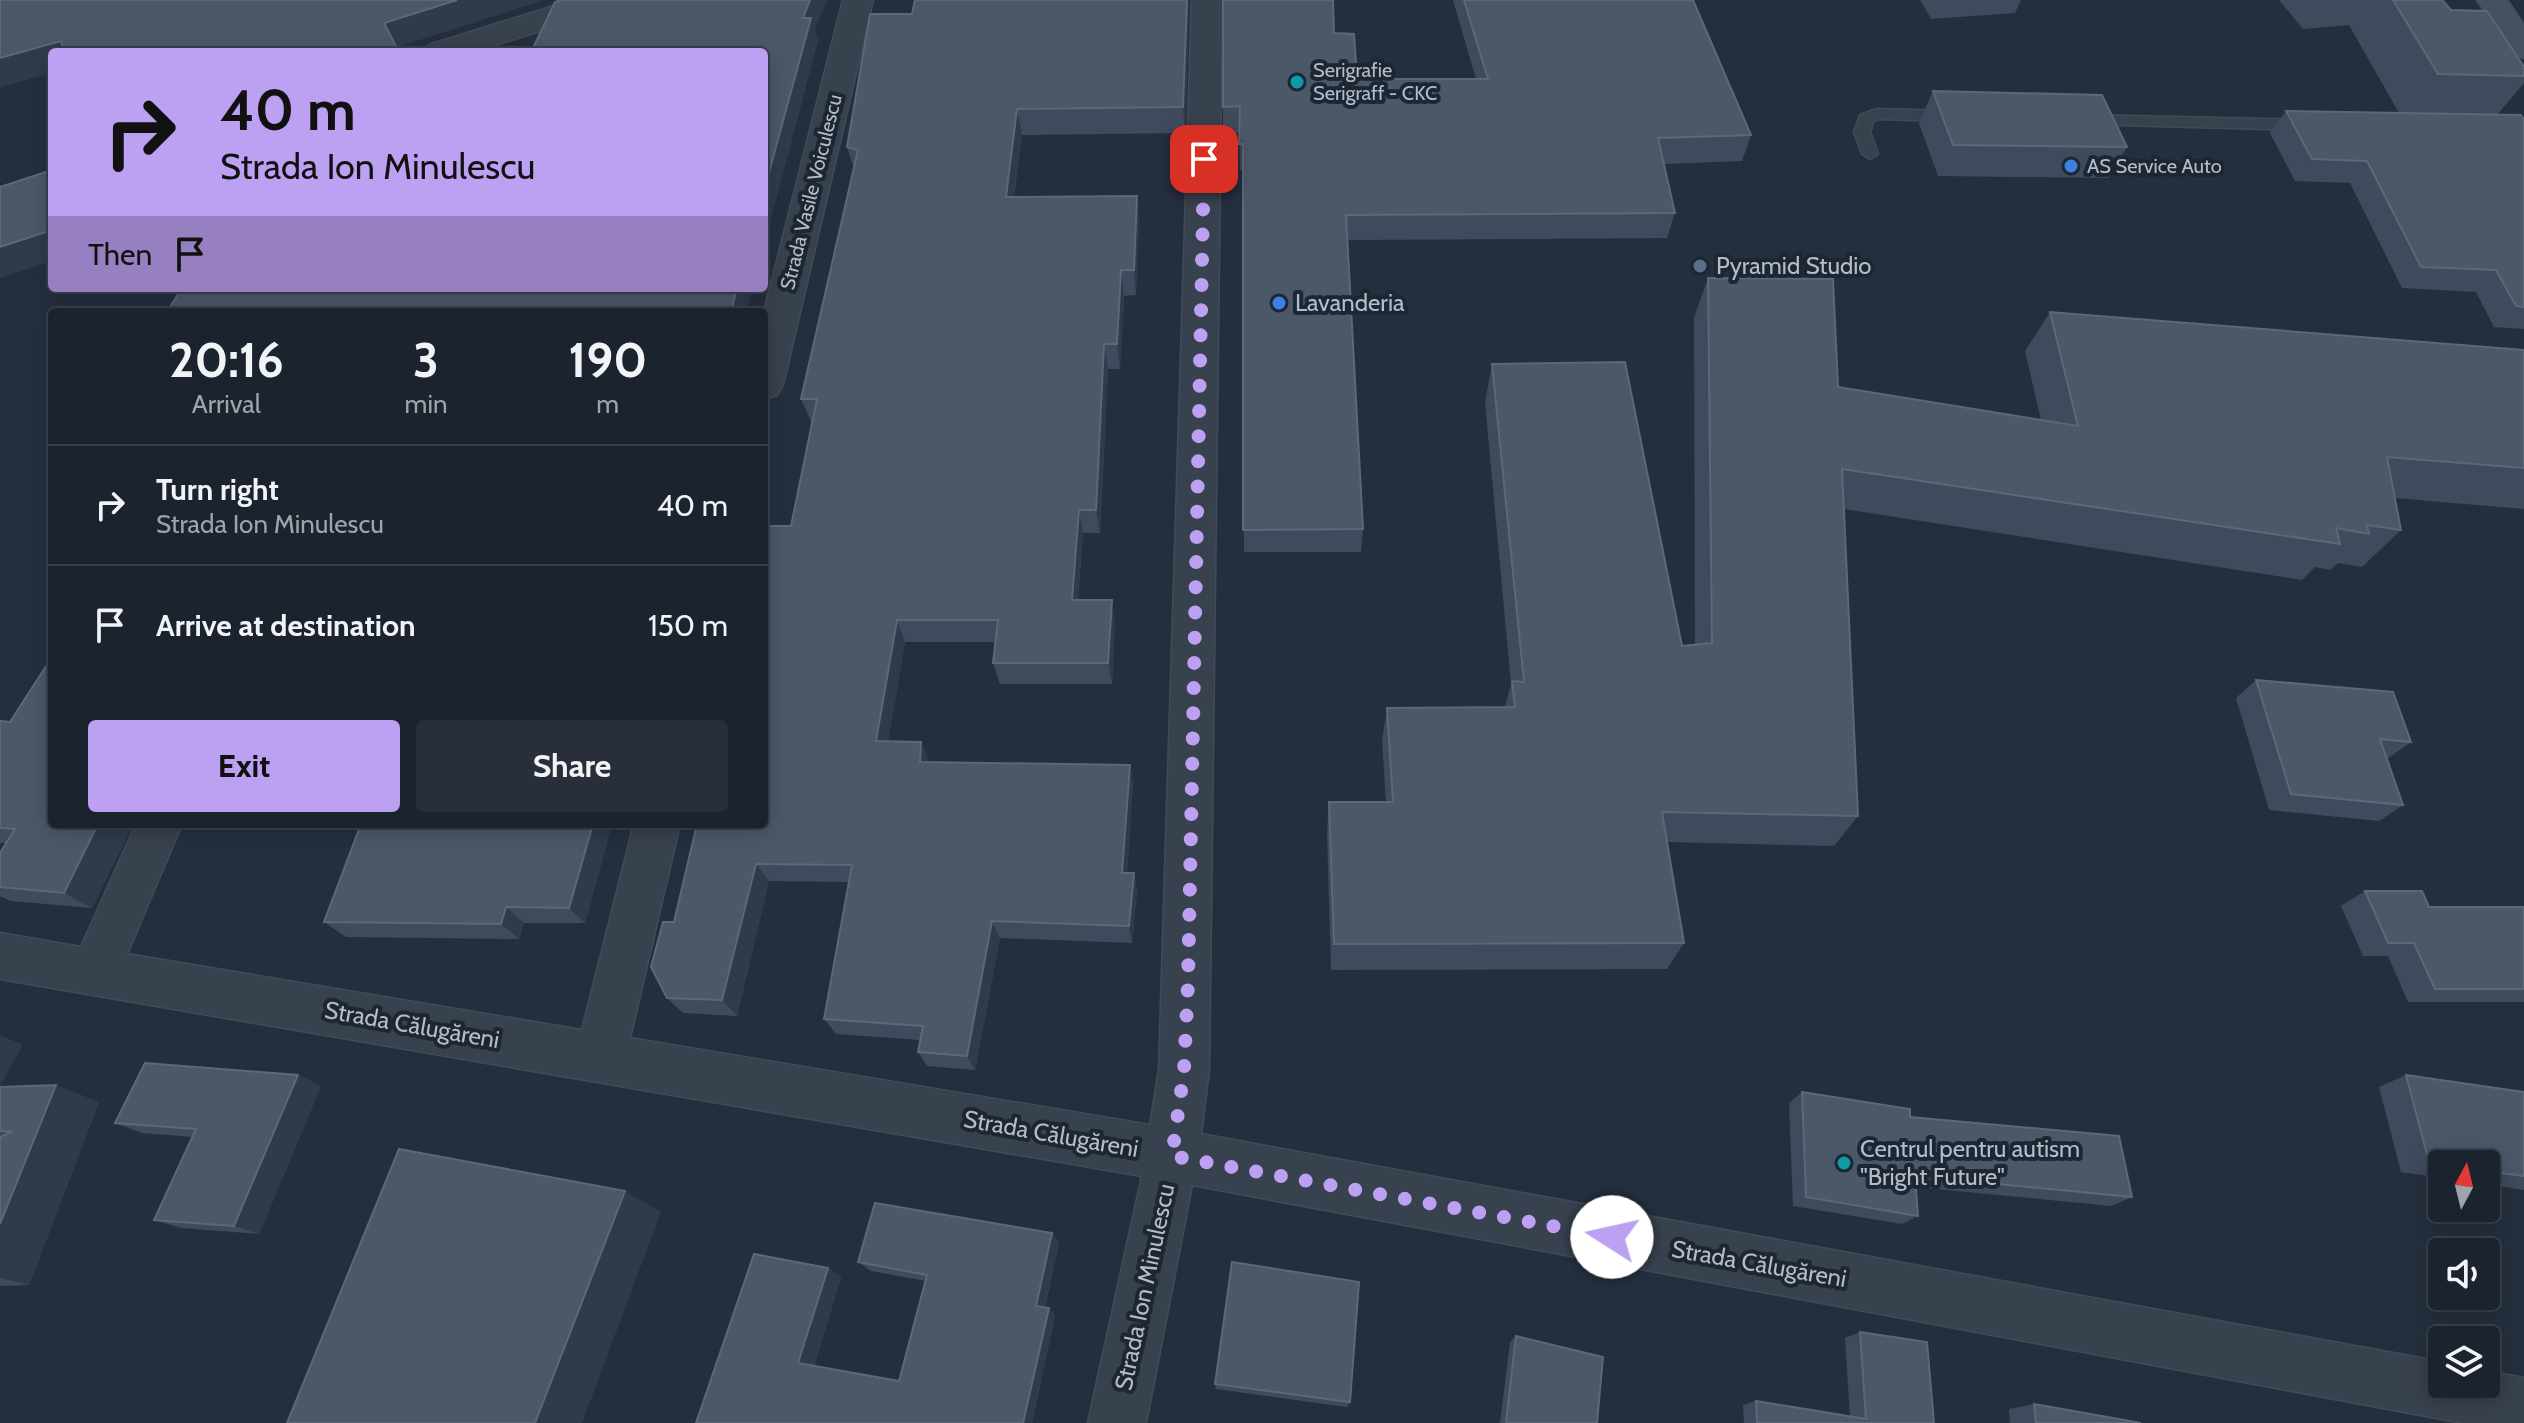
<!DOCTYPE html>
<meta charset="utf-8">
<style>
body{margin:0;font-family:Cabin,sans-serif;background:#282f3a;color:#f1f3f6;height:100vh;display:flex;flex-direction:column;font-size:30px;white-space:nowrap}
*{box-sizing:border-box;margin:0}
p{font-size:26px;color:#a0a4aa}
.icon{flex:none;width:44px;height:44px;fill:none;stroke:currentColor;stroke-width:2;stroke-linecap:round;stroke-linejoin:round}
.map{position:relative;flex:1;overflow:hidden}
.side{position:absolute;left:48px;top:308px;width:720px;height:520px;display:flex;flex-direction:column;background:#1b232e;border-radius:8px;box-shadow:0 4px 20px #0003,0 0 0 2px #39404a}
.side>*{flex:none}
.banner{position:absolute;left:48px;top:48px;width:720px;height:244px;border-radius:8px;box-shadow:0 4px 20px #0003,0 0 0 2px #39404a;background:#bca0f2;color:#111;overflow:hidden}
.needle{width:52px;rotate:7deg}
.buttons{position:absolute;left:2428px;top:1150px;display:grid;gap:16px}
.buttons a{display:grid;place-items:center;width:72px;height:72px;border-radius:8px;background:#1b232e;box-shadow:0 4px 20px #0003,0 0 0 2px #39404a;font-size:40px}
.pin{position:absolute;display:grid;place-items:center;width:68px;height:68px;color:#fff;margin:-34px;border-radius:16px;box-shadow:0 4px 12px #0006}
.me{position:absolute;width:88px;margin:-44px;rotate:280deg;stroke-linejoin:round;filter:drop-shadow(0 0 6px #0008)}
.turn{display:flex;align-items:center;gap:28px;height:168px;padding:0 40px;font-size:36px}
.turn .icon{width:104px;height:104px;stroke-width:2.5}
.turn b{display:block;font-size:56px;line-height:68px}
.then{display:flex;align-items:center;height:76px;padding:0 40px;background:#0003;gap:16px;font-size:30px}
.eta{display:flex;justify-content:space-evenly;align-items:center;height:136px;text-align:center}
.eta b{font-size:48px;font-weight:700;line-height:56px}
.cta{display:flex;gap:16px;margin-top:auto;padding:16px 40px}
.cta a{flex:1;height:92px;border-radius:8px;background:#bca0f2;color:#111;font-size:32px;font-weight:700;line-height:92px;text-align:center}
.cta a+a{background:#282f3a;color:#f1f3f6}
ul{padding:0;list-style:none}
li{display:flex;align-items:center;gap:24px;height:120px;padding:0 40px;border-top:2px solid #39404a}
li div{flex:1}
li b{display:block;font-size:30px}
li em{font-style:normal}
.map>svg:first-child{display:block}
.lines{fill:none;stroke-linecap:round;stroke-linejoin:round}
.lane-casing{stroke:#414a57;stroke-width:3}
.street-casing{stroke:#414a57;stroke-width:3}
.secondary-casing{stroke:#414a57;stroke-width:3}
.lane{fill:#38414e;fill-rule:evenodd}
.street{fill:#38414e;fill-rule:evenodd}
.secondary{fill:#465061;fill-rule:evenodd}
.wall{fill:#3f4b5c}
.shaded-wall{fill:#2f3b4b}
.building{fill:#4b5868;stroke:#5c6777;stroke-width:2}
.route{stroke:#bca0f2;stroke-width:14;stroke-dasharray:0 25.2}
.culture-dot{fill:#0f9aa8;stroke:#1d2633;stroke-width:3}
.shop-dot{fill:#3f7fe0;stroke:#1d2633;stroke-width:3}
.service-dot{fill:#5c6f8a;stroke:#1d2633;stroke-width:3}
.labels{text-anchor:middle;stroke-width:8;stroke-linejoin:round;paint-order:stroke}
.far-poi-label{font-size:20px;fill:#b4bcc9;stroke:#1d2633;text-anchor:start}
.far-street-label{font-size:20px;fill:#b4bcc9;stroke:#1d2633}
.poi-label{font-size:24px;fill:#b4bcc9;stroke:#1d2633;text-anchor:start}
.street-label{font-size:24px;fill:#b4bcc9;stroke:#1d2633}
</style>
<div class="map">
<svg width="2524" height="1423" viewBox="0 0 2524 1423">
<rect width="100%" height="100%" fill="#242f3e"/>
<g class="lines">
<defs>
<g id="lane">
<path d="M 1877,109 L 1951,111 L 1959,116 L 1951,121 L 1879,119 L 1873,122 L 1870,132 L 1878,154 L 1870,159 L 1862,154 L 1854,132 L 1860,115 Z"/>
<path d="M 2085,115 L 2307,120 L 2315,125 L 2307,130 L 2079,124 L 2077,120 Z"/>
</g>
<g id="street">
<path d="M 573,0 L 620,0 L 616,7 L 473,52 L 424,52 L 429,45 Z"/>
<path d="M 843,0 L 873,0 L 783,385 L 777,395 L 764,399 L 764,312 Z"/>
<path d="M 1192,0 L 1222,0 L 1209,1070 L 1201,1134 L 2442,1362 L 2442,1384 L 2486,1384 L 2486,1371 L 2524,1378 L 2524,1423 L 2463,1423 L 1192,1185 L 1146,1423 L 1088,1423 L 1142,1176 L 0,979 L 0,933 L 81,947 L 136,824 L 182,824 L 127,954 L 582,1030 L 634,824 L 680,824 L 630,1038 L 1150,1125 L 1159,1070 Z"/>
</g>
<path id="secondary" d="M 2477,0 L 2507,0 L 2524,25 L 2524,58 L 2513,55 Z"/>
</defs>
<use href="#lane" class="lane-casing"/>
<use href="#street" class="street-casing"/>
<use href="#secondary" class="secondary-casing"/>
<use href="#lane" class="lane"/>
<use href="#street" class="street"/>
<use href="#secondary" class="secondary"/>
</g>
<g class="wall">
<path d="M 915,0 L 1189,0 L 1185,133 L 1022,135 L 1014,197 L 1137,196 L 1139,222 L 1136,295 L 1124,296 L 1120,369 L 1108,369 L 1100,533 L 1083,533 L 1078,600 L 1115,622 L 1112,684 L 1000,684 L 993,663 L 996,642 L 905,642 L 888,741 L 930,762 L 1130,765 L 1133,785 L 1127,873 L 1134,873 L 1137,891 L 1132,943 L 1000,938 L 975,1070 L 927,1066 L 918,1052 L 920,1040 L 836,1034 L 824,1019 L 849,882 L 769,881 L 737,1016 L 683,1013 L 667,998 L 674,922 L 791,526 L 812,423 L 801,399 L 854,169 L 847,147 L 912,14 Z"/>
<path d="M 1453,0 L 1693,0 L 1751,135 L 1742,161 L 1664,164 L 1675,213 L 1667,238 L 1348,240 L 1363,529 L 1361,552 L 1244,552 L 1243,170 L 1240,170 L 1239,133 L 1223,133 L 1223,107 L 1334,33 L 1357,79 L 1476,79 Z"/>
<path d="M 1920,0 L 2021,0 L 2015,13 L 1931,19 Z"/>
<path d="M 2279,0 L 2442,0 L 2451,10 L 2524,67 L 2524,83 L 2497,115 L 2524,120 L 2524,329 L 2494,327 L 2476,292 L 2402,288 L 2350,183 L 2295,181 L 2270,133 L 2286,111 L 2399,113 L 2349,25 L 2303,29 Z"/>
<path d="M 1933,91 L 2127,147 L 2108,178 L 1938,176 L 1919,123 Z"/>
<path d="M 1708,278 L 1838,387 L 2041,420 L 2025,351 L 2050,312 L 2524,350 L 2524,509 L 2395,498 L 2401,530 L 2362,567 L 2338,563 L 2330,570 L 2315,567 L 2302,580 L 1844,509 L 1858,816 L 1834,846 L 1667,842 L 1684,943 L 1667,969 L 1331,970 L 1327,832 L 1329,802 L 1386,802 L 1382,740 L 1387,708 L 1505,707 L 1511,684 L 1485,403 L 1492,364 L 1682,646 L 1695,645 L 1694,318 Z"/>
<path d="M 2256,680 L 2411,742 L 2387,759 L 2403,805 L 2379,821 L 2269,810 L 2236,698 Z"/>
<path d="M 0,721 L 10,722 L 52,824 L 133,824 L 92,908 L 11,901 L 0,896 L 0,853 L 6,843 L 0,843 Z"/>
<path d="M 612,824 L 585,923 L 524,923 L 519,939 L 346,937 L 324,922 Z"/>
<path d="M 2365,891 L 2429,907 L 2524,907 L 2524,1002 L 2408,1002 L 2388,956 L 2363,956 L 2341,906 Z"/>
<path d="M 298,1075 L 321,1086 L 259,1234 L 181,1228 L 154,1220 L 192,1137 L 142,1133 L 115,1123 Z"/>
<path d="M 2406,1075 L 2524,1092 L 2524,1190 L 2486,1184 L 2486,1164 L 2442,1164 L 2442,1178 L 2401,1172 L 2379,1087 Z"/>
<path d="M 0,1087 L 99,1102 L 29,1285 L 0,1286 Z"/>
<path d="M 1802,1092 L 1910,1117 L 2132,1197 L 2111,1206 L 1916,1187 L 1918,1216 L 1902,1224 L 1793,1206 L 1789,1103 Z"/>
<path d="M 1052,1233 L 1059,1243 L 1045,1307 L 1049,1308 L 1055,1316 L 1032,1423 L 696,1423 L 828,1268 L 841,1277 L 814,1366 L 899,1381 L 926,1281 L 871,1271 L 858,1262 Z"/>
<path d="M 1860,1332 L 1934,1423 L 1744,1423 L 1743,1405 L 1756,1401 L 1850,1416 L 1845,1338 Z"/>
<path d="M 1516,1336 L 1597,1423 L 1500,1423 L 1510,1342 Z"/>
<path d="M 1215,1384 L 1350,1402 L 1347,1407 L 1216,1389 Z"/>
<path d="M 2034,1404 L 2141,1423 L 2010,1423 L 2009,1409 Z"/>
</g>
<g class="shaded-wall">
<path d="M 457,0 L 544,0 L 398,47 L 401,52 L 399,52 L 384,23 Z"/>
<path d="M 810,0 L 827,0 L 815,29 L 818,41 L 764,246 L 764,191 L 803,18 Z"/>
<path d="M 1187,0 L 1189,0 L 1185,133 L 1183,107 Z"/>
<path d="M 61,41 L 69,52 L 52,52 L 52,73 L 0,87 L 0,58 Z"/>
<path d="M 1017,109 L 1022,135 L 1010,223 L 1006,197 Z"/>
<path d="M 1137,196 L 1139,222 L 1136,295 L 1134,270 Z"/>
<path d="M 52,230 L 52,261 L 0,278 L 0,247 Z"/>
<path d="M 1121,270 L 1124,296 L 1120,369 L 1117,344 Z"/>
<path d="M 347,288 L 373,288 L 363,312 L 346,292 Z"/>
<path d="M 737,288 L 753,288 L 746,312 L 731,312 Z"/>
<path d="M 1104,344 L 1108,369 L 1100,533 L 1096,510 Z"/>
<path d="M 1079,510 L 1083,533 L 1076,622 L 1072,600 Z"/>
<path d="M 1112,600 L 1115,622 L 1112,684 L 1108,663 Z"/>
<path d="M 897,620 L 905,642 L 885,761 L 876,741 Z"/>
<path d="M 921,742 L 930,762 L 920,762 Z"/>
<path d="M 1130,765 L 1133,785 L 1126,890 L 1122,873 Z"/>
<path d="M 98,824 L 133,824 L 92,908 L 64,893 Z"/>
<path d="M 593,824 L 612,824 L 585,923 L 569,908 Z"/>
<path d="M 756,864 L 769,881 L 737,1016 L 722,1000 Z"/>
<path d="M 1134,873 L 1137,891 L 1132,943 L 1129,926 Z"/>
<path d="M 506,907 L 524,923 L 519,939 L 501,924 Z"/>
<path d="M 992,921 L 1000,938 L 975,1070 L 967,1056 Z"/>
<path d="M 0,1035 L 23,1045 L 0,1086 Z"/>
<path d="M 298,1075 L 321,1086 L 259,1234 L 234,1226 Z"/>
<path d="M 56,1085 L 99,1102 L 29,1285 L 0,1278 L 0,1224 Z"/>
<path d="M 625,1191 L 661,1212 L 582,1423 L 535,1423 Z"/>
<path d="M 1052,1233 L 1059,1243 L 1043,1314 L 1036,1306 Z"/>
<path d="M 828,1268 L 841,1277 L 813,1369 L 798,1363 Z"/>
<path d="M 1049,1308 L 1055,1316 L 1032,1423 L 1023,1423 Z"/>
</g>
<g class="building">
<path d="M 0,0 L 457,0 L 384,23 L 399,52 L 64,52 L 61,41 L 0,58 Z"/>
<path d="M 561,0 L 810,0 L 803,18 L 811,18 L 764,191 L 764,52 L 531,52 L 555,2 Z"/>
<path d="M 915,0 L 1187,0 L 1183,107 L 1017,109 L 1006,197 L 1137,196 L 1134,270 L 1121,270 L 1117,344 L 1104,344 L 1096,510 L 1079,510 L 1072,600 L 1112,600 L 1108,663 L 993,663 L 998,620 L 897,620 L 876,741 L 921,742 L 920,762 L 1130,765 L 1122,873 L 1134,873 L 1129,926 L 992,921 L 967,1056 L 918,1052 L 923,1026 L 824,1019 L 852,865 L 756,864 L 722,1000 L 667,998 L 651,967 L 663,922 L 674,922 L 697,824 L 764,824 L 764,526 L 791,526 L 817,399 L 801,399 L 858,150 L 847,147 L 870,14 L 912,14 Z"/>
<path d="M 1223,0 L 1333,0 L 1334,33 L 1354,34 L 1357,79 L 1488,79 L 1464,0 L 1693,0 L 1751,135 L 1658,138 L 1675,213 L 1346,215 L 1363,529 L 1243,530 L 1243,144 L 1239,144 L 1240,106 L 1223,107 Z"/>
<path d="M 2393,0 L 2442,0 L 2451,10 L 2487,11 L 2524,67 L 2524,76 L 2438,74 Z"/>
<path d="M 1933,91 L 2102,95 L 2127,147 L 1953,145 Z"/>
<path d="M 2286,111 L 2521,115 L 2524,120 L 2524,307 L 2516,306 L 2496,270 L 2421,267 L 2367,161 L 2312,159 Z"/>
<path d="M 52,170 L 52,230 L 0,247 L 0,187 Z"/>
<path d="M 1708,278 L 1833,279 L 1838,387 L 2078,426 L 2050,312 L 2524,350 L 2524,468 L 2387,457 L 2401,530 L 2367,525 L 2369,534 L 2336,528 L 2340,544 L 1842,469 L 1858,816 L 1662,812 L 1684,943 L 1334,944 L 1329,802 L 1393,802 L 1387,708 L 1515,707 L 1512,681 L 1524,682 L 1492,364 L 1625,362 L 1682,646 L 1712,643 Z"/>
<path d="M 182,288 L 347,288 L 346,292 L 387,290 L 388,288 L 737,288 L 731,312 L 167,312 Z"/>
<path d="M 52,657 L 52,824 L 98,824 L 64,893 L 0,887 L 0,853 L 15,829 L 0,828 L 0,721 L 10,722 Z"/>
<path d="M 2256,680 L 2393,692 L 2411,742 L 2380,739 L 2403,805 L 2291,794 Z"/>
<path d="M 361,824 L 593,824 L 569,908 L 506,907 L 501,924 L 324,922 Z"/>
<path d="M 2365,891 L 2422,891 L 2429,907 L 2524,907 L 2524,989 L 2435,989 L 2414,943 L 2388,943 Z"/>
<path d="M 145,1063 L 298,1075 L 234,1226 L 154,1220 L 196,1129 L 115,1123 Z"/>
<path d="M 2406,1075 L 2524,1092 L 2524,1176 L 2486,1171 L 2486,1164 L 2442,1164 L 2429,1162 Z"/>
<path d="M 56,1085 L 0,1224 L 0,1137 L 12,1132 L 0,1131 L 0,1087 Z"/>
<path d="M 1802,1092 L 1910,1109 L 1910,1117 L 2119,1136 L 2132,1197 L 1915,1176 L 1918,1216 L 1806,1197 Z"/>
<path d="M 399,1149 L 625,1191 L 535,1423 L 287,1423 Z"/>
<path d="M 875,1203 L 1052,1233 L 1036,1306 L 1049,1308 L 1023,1423 L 696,1423 L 754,1254 L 828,1268 L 798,1363 L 899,1381 L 927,1275 L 858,1262 Z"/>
<path d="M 1232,1262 L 1359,1282 L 1350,1402 L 1215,1384 Z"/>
<path d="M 1860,1332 L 1927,1342 L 1934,1423 L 1757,1423 L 1756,1401 L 1866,1419 Z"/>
<path d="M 1516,1336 L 1603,1357 L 1597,1423 L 1506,1423 Z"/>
<path d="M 2034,1404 L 2141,1423 L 2036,1423 Z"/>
</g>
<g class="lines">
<path class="route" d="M 1204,159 L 1188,984 L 1184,1070 L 1172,1156 L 1612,1237"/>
</g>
<g class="culture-dot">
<circle cx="1297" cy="82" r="8"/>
<circle cx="1844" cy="1163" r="8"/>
</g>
<g class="shop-dot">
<circle cx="2071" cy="166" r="8"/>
<circle cx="1279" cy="303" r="8"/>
</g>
<circle class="service-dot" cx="1700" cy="266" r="8"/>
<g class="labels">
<g class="far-poi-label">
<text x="1313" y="77">Serigrafie<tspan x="1313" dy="23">Serigraff - CKC</tspan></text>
<text x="2087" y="173">AS Service Auto</text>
</g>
<g class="far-street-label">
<text transform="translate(811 192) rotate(-76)" y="7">Strada Vasile Voiculescu</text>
</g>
<g class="poi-label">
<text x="1716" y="274">Pyramid Studio</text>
<text x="1295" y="311">Lavanderia</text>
<text x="1860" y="1157">Centrul pentru autism<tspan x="1860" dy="28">"Bright Future"</tspan></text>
</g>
<g class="street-label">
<text transform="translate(412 1025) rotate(10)" y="8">Strada Călugăreni</text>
<text transform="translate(1051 1134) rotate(10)" y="8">Strada Călugăreni</text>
<text transform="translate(1759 1264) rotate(10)" y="8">Strada Călugăreni</text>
<text transform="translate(1145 1287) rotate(-78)" y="8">Strada Ion Minulescu</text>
</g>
</g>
</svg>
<div class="buttons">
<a><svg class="needle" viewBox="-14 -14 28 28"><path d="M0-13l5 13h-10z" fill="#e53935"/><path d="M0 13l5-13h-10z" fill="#a0a4aa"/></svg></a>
<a><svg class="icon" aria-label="sound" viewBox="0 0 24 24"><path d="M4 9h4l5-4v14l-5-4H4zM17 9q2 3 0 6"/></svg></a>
<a><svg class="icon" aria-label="layers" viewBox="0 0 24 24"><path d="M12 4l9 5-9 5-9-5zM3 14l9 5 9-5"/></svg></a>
</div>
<div class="pin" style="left:1204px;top:159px;background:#d93025"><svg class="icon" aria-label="arrive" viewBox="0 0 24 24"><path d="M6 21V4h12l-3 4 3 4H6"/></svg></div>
<svg class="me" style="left:1612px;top:1237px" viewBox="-20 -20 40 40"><circle r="19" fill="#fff"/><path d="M0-13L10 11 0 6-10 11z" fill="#bca0f2"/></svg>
<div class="banner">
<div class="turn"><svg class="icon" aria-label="right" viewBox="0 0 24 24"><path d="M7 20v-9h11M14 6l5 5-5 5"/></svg><div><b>40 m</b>Strada Ion Minulescu</div></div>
<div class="then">Then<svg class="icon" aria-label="arrive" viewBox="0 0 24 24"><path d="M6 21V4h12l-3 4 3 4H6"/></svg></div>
</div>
<section class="side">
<div class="eta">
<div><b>20:16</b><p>Arrival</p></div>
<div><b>3</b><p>min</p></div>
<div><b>190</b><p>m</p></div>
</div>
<ul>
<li><svg class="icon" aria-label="right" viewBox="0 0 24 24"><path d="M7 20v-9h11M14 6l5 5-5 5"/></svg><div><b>Turn right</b><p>Strada Ion Minulescu</p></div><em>40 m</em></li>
<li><svg class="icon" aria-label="arrive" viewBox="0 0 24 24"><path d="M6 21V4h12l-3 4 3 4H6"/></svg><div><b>Arrive at destination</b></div><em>150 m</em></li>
</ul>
<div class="cta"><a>Exit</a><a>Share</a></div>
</section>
</div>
